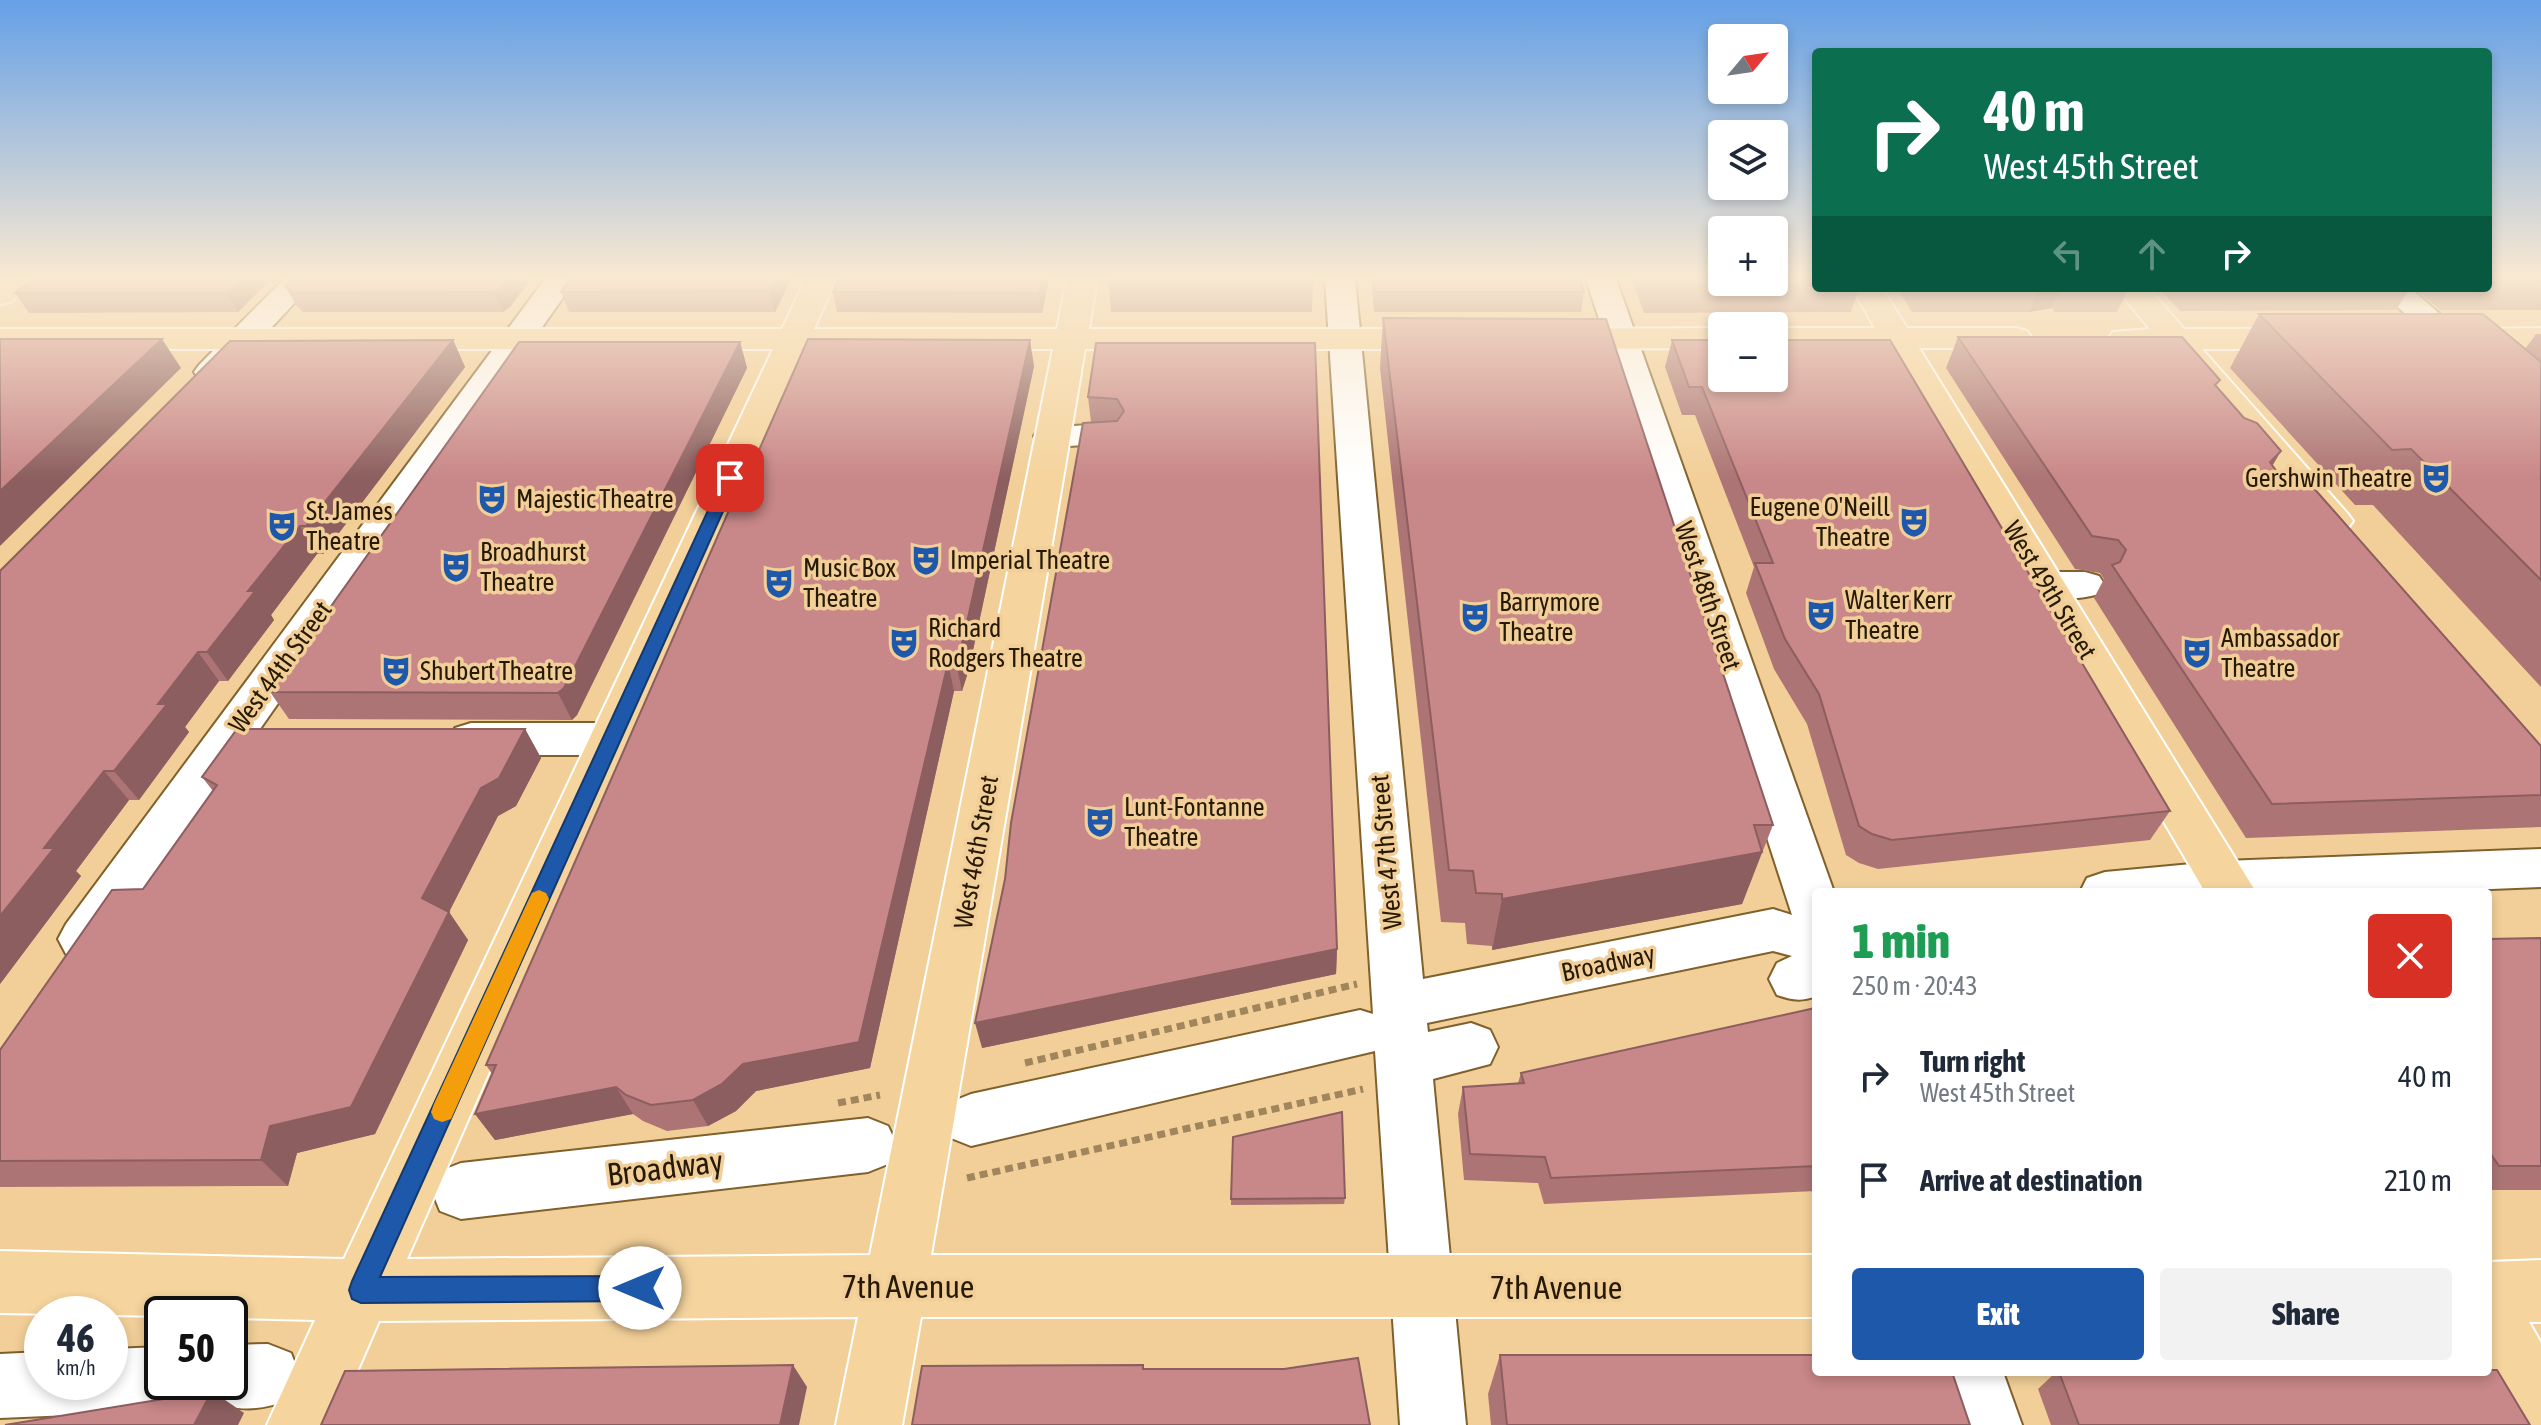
<!DOCTYPE html>
<meta charset="utf-8">
<style>
body{margin:0;font-family:"Asap Condensed",sans-serif;background:#f2f2f3;color:#1f2937;height:100vh;display:flex;flex-direction:column;font-size:30px;white-space:nowrap}
*{box-sizing:border-box;margin:0}
p{font-size:26px;color:#747a83}
.icon{flex:none;width:44px;height:44px;fill:none;stroke:currentColor;stroke-width:2;stroke-linecap:round;stroke-linejoin:round}
.map{position:relative;flex:1;overflow:hidden}
.side{position:absolute;left:1812px;top:888px;width:680px;height:488px;display:flex;flex-direction:column;background:#fff;border-radius:8px;box-shadow:0 4px 12px #0003}
.side>*{flex:none}
.banner{position:absolute;left:1812px;top:48px;width:680px;height:244px;border-radius:8px;box-shadow:0 4px 12px #0003;background:#0b6e4f;color:#fff;overflow:hidden}
.needle{width:52px;rotate:61deg}
.buttons{position:absolute;left:1708px;top:24px;display:grid;gap:16px}
.buttons a{display:grid;place-items:center;width:80px;height:80px;border-radius:8px;background:#fff;box-shadow:0 4px 12px #0003;font-size:40px}
.speed{position:absolute;left:24px;top:1296px;display:flex;gap:16px;font-size:40px;font-weight:700;text-align:center}
.speed>*{display:grid;place-content:center;width:104px;height:104px;border-radius:50%;background:#fff;box-shadow:0 4px 12px #0003;line-height:1}
.speed small{font-size:20px;font-weight:400}
.speed .limit{border:4px solid #111;border-radius:12px;background:#fff;color:#111}
.pin{position:absolute;display:grid;place-items:center;width:68px;height:68px;color:#fff;margin:-34px;border-radius:16px;box-shadow:0 4px 12px #0006}
.me{position:absolute;width:88px;margin:-44px;rotate:270deg;stroke-linejoin:round;filter:drop-shadow(0 0 6px #0008)}
.turn{display:flex;align-items:center;gap:28px;height:168px;padding:0 40px;font-size:36px}
.turn .icon{width:104px;height:104px;stroke-width:2.5}
.turn b{display:block;font-size:56px;line-height:68px}
.lanes{display:flex;align-items:center;height:76px;padding:0 40px;background:#0003;justify-content:center;gap:40px;direction:ltr}
.lanes .off{opacity:.35}
.round{display:grid;place-items:center;flex:none;width:84px;height:84px;border-radius:8px;background:#f2f2f3}
.summary{display:flex;align-items:center;justify-content:space-between;height:136px;padding:0 40px}
h1{font-size:48px;font-weight:800;line-height:60px;color:#1e9e55}
.action{display:flex;gap:16px;margin-top:auto;padding:16px 40px}
.action a{flex:1;height:92px;border-radius:8px;background:#1e58aa;color:#fff;font-size:32px;font-weight:800;line-height:92px;text-align:center}
.action a+a{background:#f2f2f3;color:#1f2937}
ul{padding:0;list-style:none}
li{display:flex;align-items:center;gap:24px;height:104px;padding:0 40px}
li div{flex:1}
li b{display:block;font-size:30px}
li em{font-style:normal}
.map>svg:first-child{display:block}
.lines{fill:none;stroke-linecap:round;stroke-linejoin:round}
.minor-casing{stroke:#80602b;stroke-width:4}
.major-casing{stroke:#fff;stroke-width:4}
.path{stroke:#a1865d;stroke-width:7;stroke-dasharray:8 5;stroke-linecap:butt}
.minor{fill:#fff;fill-rule:evenodd}
.major{fill:#f5d49d;fill-rule:evenodd}
.wall{fill:#ac7475}
.shaded-wall{fill:#8c5e5f}
.building{fill:#c88788;stroke:#8c5e5f;stroke-width:2}
.route{fill:#1e58aa;stroke:#14396e;stroke-width:2}
.slow{fill:#f59e0b}
.labels{text-anchor:middle;stroke-width:7;stroke-linejoin:round;paint-order:stroke}
.poi-label{font-size:26px;fill:#271a04;stroke:#f2cf98;text-anchor:start}
.street-label{font-size:26px;fill:#271a04;stroke:#f2cf98}
.near-street-label{font-size:32px;fill:#271a04;stroke:#f2cf98}
</style>
<div class="map">
<svg width="2541" height="1425" viewBox="0 0 2541 1425">
<rect width="100%" height="100%" fill="#f2cf98"/>
<g class="lines">
<defs>
<g id="minor">
<path d="M 284,279 L 317,279 L 223,379 L 211,382 L 199,379 L 194,372 L 199,365 Z"/>
<path d="M 545,279 L 576,279 L 102,954 L 84,960 L 66,954 L 58,939 L 66,924 Z"/>
<path d="M 1325,279 L 1355,279 L 1423,979 L 1773,909 L 1792,915 L 1586,279 L 1616,279 L 1834,892 L 1816,892 L 1816,996 C 1801,1002 1792,1000 1777,995 L 1769,979 L 1777,963 L 1792,956 L 1773,951 L 1427,1023 L 1428,1032 L 1471,1023 L 1490,1030 L 1498,1047 L 1490,1064 L 1433,1079 L 1466,1425 L 1400,1425 L 1375,1051 L 971,1146 L 951,1138 L 943,1120 L 951,1102 L 971,1094 L 1360,1010 L 1373,1014 Z"/>
<path d="M 2377,288 L 2410,288 L 2541,402 L 2541,430 L 2529,427 Z"/>
<path d="M 1106,424 L 1119,427 L 1124,435 L 1119,443 L 1052,447 L 1039,444 L 1034,436 L 1039,428 Z"/>
<path d="M 2047,572 L 2085,572 L 2099,576 L 2105,585 L 2099,594 C 2078,600 2054,600 2033,594 L 2027,585 L 2033,576 Z"/>
<path d="M 471,723 L 611,723 L 627,728 L 633,739 L 627,750 L 611,755 L 471,755 L 455,750 L 449,739 L 455,728 Z"/>
<path d="M 2541,849 L 2541,887 L 2416,892 L 2080,892 L 2087,878 L 2105,872 L 2224,861 Z"/>
<path d="M 868,1118 L 888,1126 L 897,1145 L 888,1164 L 868,1172 L 461,1219 L 440,1211 L 432,1191 L 440,1171 L 461,1163 Z"/>
<path d="M 268,1344 L 291,1353 L 300,1376 L 291,1399 C 261,1411 237,1412 207,1400 L 200,1382 L 230,1382 L 230,1345 Z"/>
<path d="M 162,1347 L 162,1382 L 193,1382 L 185,1402 L 162,1411 L 110,1413 L 103,1410 L 93,1414 L 0,1418 L 0,1354 L 42,1352 L 42,1382 L 110,1382 L 110,1349 Z"/>
<path d="M 1939,1372 L 2003,1372 L 2022,1425 L 1956,1425 Z"/>
</g>
<g id="major">
<path d="M 35,279 L 11,302 L 0,304 L 1,279 Z"/>
<path d="M 806,279 L 836,279 L 814,329 L 1057,329 L 1067,279 L 1097,279 L 1089,329 L 1442,329 L 1453,332 L 1458,339 L 1453,346 L 1442,349 L 1085,349 L 931,1255 L 1816,1255 L 1816,1317 L 921,1317 L 902,1425 L 836,1425 L 858,1317 L 379,1321 L 334,1425 L 267,1425 L 315,1320 L 230,1318 L 230,1314 L 162,1316 L 0,1313 L 0,1251 L 344,1259 L 773,349 L 0,349 L 0,329 L 782,329 ZM 806,349 L 1053,349 L 870,1255 L 407,1259 Z"/>
<path d="M 1852,288 L 1882,288 L 1907,328 L 2016,328 L 2027,331 L 2032,338 L 2027,345 L 2016,348 L 1919,348 L 2256,892 L 2205,892 L 1887,348 L 1774,348 L 1774,328 L 1875,328 Z"/>
<path d="M 2116,288 L 2148,288 L 2184,329 L 2304,329 L 2315,332 L 2320,339 L 2315,346 L 2304,349 L 2202,349 L 2347,513 L 2353,521 L 2347,529 L 2334,533 L 2321,529 L 2166,349 L 2113,346 L 2108,339 L 2113,332 L 2150,329 Z"/>
<path d="M 1722,328 L 1722,348 L 1554,349 L 1543,346 L 1538,339 L 1543,332 L 1554,329 Z"/>
<path d="M 2541,328 L 2541,348 L 2452,349 L 2441,346 L 2436,339 L 2441,332 L 2452,329 Z"/>
<path d="M 2541,1260 L 2541,1322 L 2529,1322 L 2541,1343 L 2541,1425 L 2517,1425 L 2486,1372 L 2488,1262 Z"/>
</g>
</defs>
<use href="#minor" class="minor-casing"/>
<use href="#major" class="major-casing"/>
<g class="path">
<path d="M 1025,1063 L 1357,984"/>
<path d="M 838,1103 L 880,1095"/>
<path d="M 967,1178 L 1363,1089"/>
</g>
<use href="#minor" class="minor"/>
<use href="#major" class="major"/>
</g>
<g class="wall">
<path d="M 32,279 L 280,279 L 274,284 L 270,280 L 238,312 L 29,313 L 15,293 Z"/>
<path d="M 292,279 L 531,279 L 510,307 L 503,312 L 303,312 L 296,305 L 285,286 Z"/>
<path d="M 791,279 L 775,312 L 569,312 L 561,292 Z"/>
<path d="M 1049,279 L 1042,313 L 837,312 L 833,292 Z"/>
<path d="M 1108,279 L 1313,279 L 1312,312 L 1111,312 Z"/>
<path d="M 1371,279 L 1580,279 L 1584,292 L 1581,312 L 1374,312 Z"/>
<path d="M 1632,279 L 1722,279 L 1722,282 L 1774,282 L 1774,279 L 1816,279 L 1816,288 L 1859,288 L 1851,312 L 1644,313 Z"/>
<path d="M 2488,279 L 2541,279 L 2541,310 L 2440,310 L 2415,288 L 2488,288 Z"/>
<path d="M 1897,288 L 2129,288 L 2117,312 L 2054,312 L 2052,308 L 2029,312 L 1912,312 Z"/>
<path d="M 2159,288 L 2410,288 L 2396,310 L 2180,311 Z"/>
<path d="M 2259,314 L 2525,349 L 2536,334 L 2541,334 L 2541,687 L 2373,505 L 2355,505 L 2230,368 Z"/>
<path d="M 1383,318 L 1773,825 L 1742,904 L 1492,950 L 1492,946 L 1467,944 L 1465,923 L 1441,922 L 1380,368 Z"/>
<path d="M 1958,337 L 2216,386 L 2244,418 L 2281,451 L 2272,466 L 2277,472 L 2541,746 L 2541,827 L 2246,838 L 2094,598 L 2104,579 L 2100,573 L 2075,569 L 1946,368 Z"/>
<path d="M 453,340 L 465,367 L 323,554 L 317,554 L 271,615 L 274,620 L 228,681 L 219,681 L 185,727 L 189,732 L 139,800 L 129,800 L 76,871 L 81,876 L 0,984 L 230,341 Z"/>
<path d="M 1672,340 L 2170,811 L 2150,840 L 1878,869 L 1859,863 L 1846,855 L 1807,724 L 1774,669 L 1746,593 L 1754,567 L 1695,415 L 1682,415 L 1665,367 Z"/>
<path d="M 740,342 L 747,368 L 577,715 L 572,720 L 289,719 L 270,692 Z"/>
<path d="M 1315,343 L 1337,949 L 1336,974 L 982,1048 L 1005,879 L 1091,422 L 1088,397 Z"/>
<path d="M 1034,366 L 969,669 L 962,691 L 954,691 L 870,1068 L 756,1091 L 736,1111 L 708,1126 L 667,1131 L 643,1121 L 633,1114 L 495,1140 L 475,1114 L 492,1074 L 486,1065 L 740,493 Z"/>
<path d="M 525,729 L 541,758 L 516,806 L 498,816 L 449,912 L 468,940 L 375,1134 L 297,1153 L 288,1186 L 0,1187 L 0,1050 L 143,889 L 213,791 L 202,777 Z"/>
<path d="M 2541,938 L 2541,1190 L 2488,1190 L 2488,939 Z"/>
<path d="M 1816,1012 L 1816,1191 L 1544,1204 L 1538,1183 L 1464,1180 L 1458,1114 L 1463,1087 L 1518,1083 L 1521,1073 Z"/>
<path d="M 1345,1198 L 1344,1204 L 1231,1205 L 1231,1199 Z"/>
<path d="M 1500,1355 L 1970,1425 L 1491,1425 L 1488,1394 Z"/>
<path d="M 2056,1372 L 2488,1372 L 2530,1425 L 2051,1425 L 2038,1389 Z"/>
</g>
<g class="shaded-wall">
<path d="M 241,279 L 270,279 L 270,280 L 238,312 L 227,293 Z"/>
<path d="M 272,279 L 280,279 L 274,284 Z"/>
<path d="M 508,279 L 531,279 L 510,307 L 503,312 L 494,292 Z"/>
<path d="M 776,279 L 791,279 L 775,312 L 769,291 Z"/>
<path d="M 1042,279 L 1049,279 L 1042,313 L 1039,293 Z"/>
<path d="M 2039,288 L 2061,288 L 2052,308 L 2029,312 Z"/>
<path d="M 162,339 L 181,368 L 0,546 L 0,491 Z"/>
<path d="M 453,340 L 465,367 L 323,554 L 306,526 Z"/>
<path d="M 1030,340 L 1034,366 L 969,669 L 962,691 L 956,662 Z"/>
<path d="M 740,342 L 747,368 L 577,715 L 572,720 L 558,693 Z"/>
<path d="M 2281,451 L 2262,483 L 2270,462 Z"/>
<path d="M 300,526 L 317,554 L 271,615 L 274,620 L 228,681 L 207,652 L 248,591 Z"/>
<path d="M 198,652 L 219,681 L 185,727 L 189,732 L 139,800 L 114,771 L 158,704 Z"/>
<path d="M 948,663 L 954,691 L 870,1068 L 756,1091 L 736,1111 L 708,1126 L 693,1100 Z"/>
<path d="M 525,729 L 541,758 L 516,806 L 498,816 L 449,912 L 468,940 L 375,1134 L 297,1153 L 288,1186 L 261,1160 L 270,1126 L 422,898 L 481,788 Z"/>
<path d="M 104,771 L 129,800 L 76,871 L 81,876 L 0,984 L 0,916 L 44,848 Z"/>
<path d="M 1762,852 L 1742,904 L 1492,950 L 1502,899 Z"/>
<path d="M 1337,949 L 1336,974 L 982,1048 L 975,1023 Z"/>
<path d="M 616,1087 L 633,1114 L 495,1140 L 475,1114 Z"/>
<path d="M 793,1365 L 807,1387 L 799,1425 L 780,1425 Z"/>
<path d="M 212,1391 L 244,1413 L 238,1425 L 194,1425 Z"/>
</g>
<g class="building">
<path d="M 32,279 L 241,279 L 227,293 L 15,293 Z"/>
<path d="M 292,279 L 508,279 L 501,287 L 494,292 L 292,293 L 285,286 Z"/>
<path d="M 570,279 L 776,279 L 769,291 L 561,292 Z"/>
<path d="M 838,279 L 1042,279 L 1039,293 L 833,292 Z"/>
<path d="M 1374,279 L 1580,279 L 1584,292 L 1375,292 Z"/>
<rect x="2488" y="279" width="53" height="3"/>
<path d="M 2259,314 L 2483,314 L 2541,362 L 2541,580 L 2411,449 L 2392,450 Z"/>
<path d="M 1383,318 L 1606,319 L 1773,825 L 1754,825 L 1762,852 L 1502,899 L 1502,894 L 1476,893 L 1473,871 L 1449,870 Z"/>
<path d="M 1958,337 L 2182,337 L 2220,380 L 2215,385 L 2244,418 L 2257,423 L 2281,451 L 2270,462 L 2277,472 L 2304,477 L 2541,746 L 2541,795 L 2272,804 L 2112,565 L 2120,562 L 2126,550 L 2118,540 L 2092,536 Z"/>
<path d="M 0,339 L 162,339 L 0,491 Z"/>
<path d="M 808,339 L 1030,340 L 963,640 L 956,662 L 948,663 L 859,1042 L 743,1064 L 722,1084 L 693,1100 L 651,1105 L 626,1095 L 616,1087 L 475,1114 L 496,1065 L 486,1065 L 737,492 L 740,493 Z"/>
<path d="M 453,340 L 306,526 L 300,526 L 248,591 L 255,591 L 207,652 L 198,652 L 158,704 L 167,704 L 114,771 L 104,771 L 44,848 L 54,848 L 0,916 L 0,571 L 230,341 Z"/>
<path d="M 1672,340 L 1722,340 L 1722,378 L 1774,378 L 1774,340 L 1890,340 L 2170,811 L 1892,840 L 1872,834 L 1859,826 L 1819,694 L 1785,639 L 1755,563 L 1773,563 L 1702,387 L 1689,387 Z"/>
<path d="M 519,342 L 740,342 L 564,688 L 558,693 L 270,692 Z"/>
<path d="M 1096,343 L 1315,343 L 1337,949 L 975,1023 L 1005,879 L 1011,823 L 1083,423 L 1117,421 L 1124,411 L 1117,399 L 1088,397 Z"/>
<path d="M 237,729 L 525,729 L 499,778 L 481,788 L 422,898 L 449,912 L 351,1107 L 270,1126 L 261,1160 L 0,1161 L 0,1050 L 112,890 L 143,889 L 217,785 L 202,777 Z"/>
<path d="M 2541,938 L 2541,1166 L 2499,1166 L 2488,1150 L 2488,939 Z"/>
<path d="M 1815,1008 L 1816,1012 L 1816,1166 L 1551,1178 L 1545,1157 L 1470,1154 L 1463,1087 L 1524,1083 L 1521,1073 Z"/>
<path d="M 1342,1112 L 1345,1198 L 1231,1199 L 1233,1137 Z"/>
<path d="M 1500,1355 L 1816,1355 L 1816,1372 L 1952,1372 L 1970,1425 L 1507,1425 Z"/>
<path d="M 1358,1358 L 1370,1425 L 912,1425 L 922,1366 L 1143,1365 L 1143,1369 L 1284,1369 Z"/>
<path d="M 793,1365 L 780,1425 L 321,1425 L 345,1371 Z"/>
<path d="M 2488,1370 L 2497,1370 L 2530,1425 L 2079,1425 L 2059,1372 L 2488,1372 Z"/>
<path d="M 212,1391 L 194,1425 L 5,1425 Z"/>
</g>
<linearGradient id="sky" x2="0" y2="1"><stop stop-color="#65a0e6"/><stop offset="0.58" stop-color="#f9e9d1"/><stop offset="1" stop-color="#f9e9d1" stop-opacity="0"/></linearGradient>
<rect width="2541" height="479" fill="url(#sky)"/>
<path class="route" d="M 730,473 L 738,478 L 380,1277 L 640,1276 L 649,1279 L 653,1288 L 649,1297 L 640,1301 L 361,1303 L 352,1299 L 349,1290 L 352,1281 L 723,478 Z"/>
<path class="slow" d="M 539,890 L 546,893 L 549,899 L 451,1119 L 442,1122 L 434,1119 L 431,1112 L 434,1104 L 529,899 L 532,893 Z"/>
<defs>
<symbol id="theatre-bare" viewBox="-9 -9 18 18"><path d="M-5-5.5Q0-4 5-5.5V0Q5 5 0 6Q-5 5-5 0ZM-3.3-2.5H-1v1.5H-3.3ZM1-2.5H3.3v1.5H1ZM-2.8 1Q0 5.5 2.8 1Z" fill="#1e58aa" stroke="#f2cf98" stroke-width="2.5" paint-order="stroke"/></symbol>
</defs>
<g fill-rule="evenodd">
<use href="#theatre-bare" x="2414" y="456" width="44" height="44"/>
<use href="#theatre-bare" x="470" y="477" width="44" height="44"/>
<use href="#theatre-bare" x="1892" y="500" width="44" height="44"/>
<use href="#theatre-bare" x="260" y="504" width="44" height="44"/>
<use href="#theatre-bare" x="904" y="538" width="44" height="44"/>
<use href="#theatre-bare" x="434" y="545" width="44" height="44"/>
<use href="#theatre-bare" x="757" y="561" width="44" height="44"/>
<use href="#theatre-bare" x="1799" y="593" width="44" height="44"/>
<use href="#theatre-bare" x="1453" y="595" width="44" height="44"/>
<use href="#theatre-bare" x="882" y="621" width="44" height="44"/>
<use href="#theatre-bare" x="2175" y="631" width="44" height="44"/>
<use href="#theatre-bare" x="374" y="649" width="44" height="44"/>
<use href="#theatre-bare" x="1078" y="800" width="44" height="44"/>
</g>
<g class="labels">
<g class="poi-label">
<text x="2412" y="487" text-anchor="end">Gershwin Theatre</text>
<text x="516" y="508">Majestic Theatre</text>
<text x="1890" y="516" text-anchor="end">Eugene O'Neill<tspan x="1890" dy="30">Theatre</tspan></text>
<text x="306" y="520">St. James<tspan x="306" dy="30">Theatre</tspan></text>
<text x="480" y="561">Broadhurst<tspan x="480" dy="30">Theatre</tspan></text>
<text x="950" y="569">Imperial Theatre</text>
<text x="803" y="577">Music Box<tspan x="803" dy="30">Theatre</tspan></text>
<text x="1845" y="609">Walter Kerr<tspan x="1845" dy="30">Theatre</tspan></text>
<text x="1499" y="611">Barrymore<tspan x="1499" dy="30">Theatre</tspan></text>
<text x="928" y="637">Richard<tspan x="928" dy="30">Rodgers Theatre</tspan></text>
<text x="2221" y="647">Ambassador<tspan x="2221" dy="30">Theatre</tspan></text>
<text x="420" y="680">Shubert Theatre</text>
<text x="1124" y="816">Lunt-Fontanne<tspan x="1124" dy="30">Theatre</tspan></text>
</g>
<g class="street-label">
<text transform="translate(2050 590) rotate(59)" y="9">West 49th Street</text>
<text transform="translate(1708 596) rotate(71)" y="9">West 48th Street</text>
<text transform="translate(280 667) rotate(-54)" y="9">West 44th Street</text>
<text transform="translate(976 852) rotate(-80)" y="9">West 46th Street</text>
<text transform="translate(1386 852) rotate(-95)" y="9">West 47th Street</text>
<text transform="translate(1608 963) rotate(-12)" y="9">Broadway</text>
</g>
<g class="near-street-label">
<text transform="translate(665 1168) rotate(-7)" y="11">Broadway</text>
<text x="908" y="1298">7th Avenue</text>
<text x="1556" y="1299">7th Avenue</text>
</g>
</g>
</svg>
<div class="buttons">
<a><svg class="needle" viewBox="-14 -14 28 28"><path d="M0-13l5 13h-10z" fill="#e53935"/><path d="M0 13l5-13h-10z" fill="#747a83"/></svg></a>
<a><svg class="icon" aria-label="layers" viewBox="0 0 24 24"><path d="M12 4l9 5-9 5-9-5zM3 14l9 5 9-5"/></svg></a>
<a>+</a>
<a>−</a>
</div>
<div class="speed"><div>46<small>km/h</small></div><div class="limit">50</div></div>
<div class="pin" style="left:730px;top:478px;background:#d93025"><svg class="icon" aria-label="arrive" viewBox="0 0 24 24"><path d="M6 21V4h12l-3 4 3 4H6"/></svg></div>
<svg class="me" style="left:640px;top:1288px" viewBox="-20 -20 40 40"><circle r="19" fill="#fff"/><path d="M0-13L10 11 0 6-10 11z" fill="#1e58aa"/></svg>
<div class="banner">
<div class="turn"><svg class="icon" aria-label="right" viewBox="0 0 24 24"><path d="M7 20v-9h11M14 6l5 5-5 5"/></svg><div><b>40 m</b>West 45th Street</div></div>
<div class="lanes"><svg class="icon off" aria-label="left" viewBox="0 0 24 24"><path d="M17 20v-9H6M10 6l-5 5 5 5"/></svg><svg class="icon off" aria-label="ahead" viewBox="0 0 24 24"><path d="M12 20V5M6 11l6-6 6 6"/></svg><svg class="icon" aria-label="right" viewBox="0 0 24 24"><path d="M7 20v-9h11M14 6l5 5-5 5"/></svg></div>
</div>
<section class="side">
<div class="summary"><div><h1>1 min</h1><p>250 m · 20:43</p></div><a class="round" style="background:#d93025;color:#fff"><svg class="icon" aria-label="close" viewBox="0 0 24 24"><path d="M6 6l12 12M18 6L6 18"/></svg></a></div>
<ul>
<li><svg class="icon" aria-label="right" viewBox="0 0 24 24"><path d="M7 20v-9h11M14 6l5 5-5 5"/></svg><div><b>Turn right</b><p>West 45th Street</p></div><em>40 m</em></li>
<li><svg class="icon" aria-label="arrive" viewBox="0 0 24 24"><path d="M6 21V4h12l-3 4 3 4H6"/></svg><div><b>Arrive at destination</b></div><em>210 m</em></li>
</ul>
<div class="action"><a>Exit</a><a>Share</a></div>
</section>
</div>
